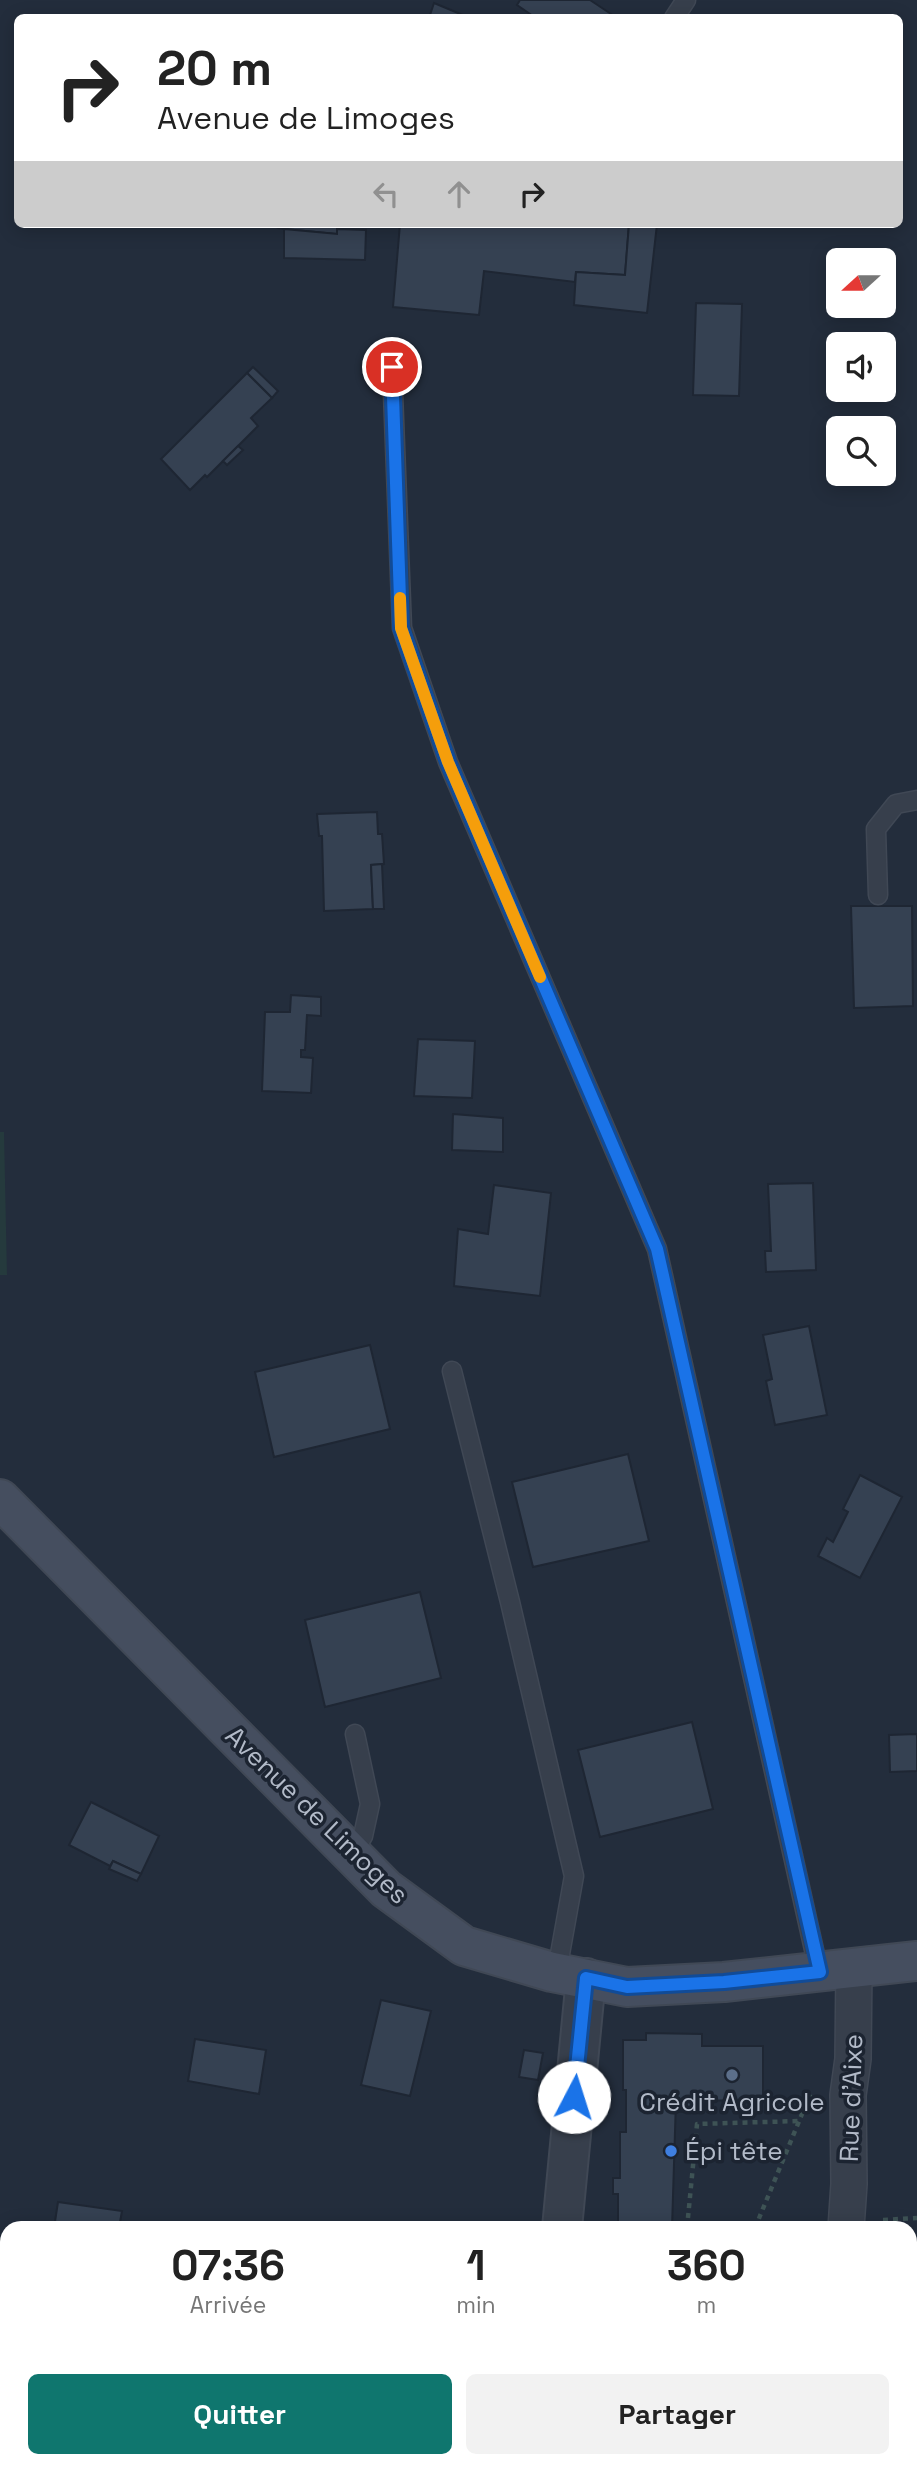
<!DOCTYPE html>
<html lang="fr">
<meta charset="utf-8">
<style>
body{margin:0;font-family:"Space Grotesk",sans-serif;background:#f2f2f2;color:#222;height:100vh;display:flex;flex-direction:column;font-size:26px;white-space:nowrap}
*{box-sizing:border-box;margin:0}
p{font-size:23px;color:#767676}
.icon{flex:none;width:38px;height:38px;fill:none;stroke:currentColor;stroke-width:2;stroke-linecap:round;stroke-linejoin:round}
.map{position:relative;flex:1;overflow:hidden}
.sheet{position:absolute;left:0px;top:2221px;width:917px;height:247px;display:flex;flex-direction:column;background:#fff;border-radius:21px 21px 0 0;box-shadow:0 4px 18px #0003}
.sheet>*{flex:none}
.top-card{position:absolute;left:14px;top:14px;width:889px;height:214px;border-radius:10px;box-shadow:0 4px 18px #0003;background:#fff;color:#222;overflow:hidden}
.needle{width:46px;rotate:249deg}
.tools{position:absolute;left:826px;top:248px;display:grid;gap:14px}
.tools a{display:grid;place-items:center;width:70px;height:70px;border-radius:10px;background:#fff;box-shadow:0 4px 18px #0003;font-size:35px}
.pin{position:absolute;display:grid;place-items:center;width:60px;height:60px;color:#fff;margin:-30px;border:4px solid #fff;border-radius:50%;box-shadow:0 2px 7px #0007}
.me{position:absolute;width:77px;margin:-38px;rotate:5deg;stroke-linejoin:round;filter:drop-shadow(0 0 5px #0008)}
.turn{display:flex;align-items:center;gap:24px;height:147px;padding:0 28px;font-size:32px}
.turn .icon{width:91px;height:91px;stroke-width:2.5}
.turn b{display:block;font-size:49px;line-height:60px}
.lanes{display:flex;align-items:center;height:66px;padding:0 28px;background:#0003;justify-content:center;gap:35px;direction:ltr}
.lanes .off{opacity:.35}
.eta{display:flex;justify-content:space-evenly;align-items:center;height:119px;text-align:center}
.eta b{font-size:42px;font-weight:700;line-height:49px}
.button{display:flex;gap:14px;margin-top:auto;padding:14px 28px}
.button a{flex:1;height:80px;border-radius:10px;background:#0f766e;color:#fff;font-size:28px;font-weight:700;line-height:80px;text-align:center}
.button a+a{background:#f2f2f2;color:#222}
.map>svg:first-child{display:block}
.green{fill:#253a3d}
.building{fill:#354152;stroke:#1e2633;stroke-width:2}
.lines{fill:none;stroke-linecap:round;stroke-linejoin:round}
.service-casing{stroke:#404855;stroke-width:21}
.minor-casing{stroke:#404855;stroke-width:38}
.tertiary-casing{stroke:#404855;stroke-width:42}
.secondary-casing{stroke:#404855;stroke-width:42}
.path{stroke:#3e5355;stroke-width:4.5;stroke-dasharray:5 5;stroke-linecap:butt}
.service{stroke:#373f4c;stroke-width:18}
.minor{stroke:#373f4c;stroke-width:35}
.tertiary{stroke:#373f4c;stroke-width:38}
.secondary{stroke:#454e5f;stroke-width:38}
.route-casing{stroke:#114b97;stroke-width:18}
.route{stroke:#1a73e8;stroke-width:12}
.slow{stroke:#f59e0b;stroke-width:12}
.service-dot{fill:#5c6f8a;stroke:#1c2431;stroke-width:2.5}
.shop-dot{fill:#3f7fe0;stroke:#1c2431;stroke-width:2.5}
.labels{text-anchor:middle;stroke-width:7;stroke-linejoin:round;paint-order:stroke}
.street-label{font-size:26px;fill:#b2bac8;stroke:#1c2431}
.poi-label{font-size:26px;fill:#b2bac8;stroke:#1c2431}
</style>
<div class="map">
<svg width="917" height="2466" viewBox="0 0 917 2466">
<rect width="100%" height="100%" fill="#232d3c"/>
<path class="green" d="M 0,1132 L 4,1132 L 7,1275 L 0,1275 Z"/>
<g class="building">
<path d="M 520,0 L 590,0 L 617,18 L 536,18 L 517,5 Z"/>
<path d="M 434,3 L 470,18 L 429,18 Z"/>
<path d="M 279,224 L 337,224 L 337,234 L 284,229 L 278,228 Z"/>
<path d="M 400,224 L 629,224 L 625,275 L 576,272 L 575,282 L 484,271 L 479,315 L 393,307 Z"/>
<path d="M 629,224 L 657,224 L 647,313 L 574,305 L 576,272 L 625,275 Z"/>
<path d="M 284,229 L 337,234 L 337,229 L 366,230 L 365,260 L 284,258 Z"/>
<path d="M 696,303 L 742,304 L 739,396 L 693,395 Z"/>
<path d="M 253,367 L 278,391 L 272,398 L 247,373 Z"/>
<path d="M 247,373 L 272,398 L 251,418 L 258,426 L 207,477 L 205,475 L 190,490 L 161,459 Z"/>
<path d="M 238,446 L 243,450 L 227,465 L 223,461 Z"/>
<path d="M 377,812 L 378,834 L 382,834 L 384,864 L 371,865 L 373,909 L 324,911 L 322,836 L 319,836 L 317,814 Z"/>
<path d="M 382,864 L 384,909 L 373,909 L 371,865 Z"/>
<path d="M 851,906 L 912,906 L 913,1006 L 854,1008 Z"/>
<path d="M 291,995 L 321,997 L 321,1016 L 307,1015 L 305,1050 L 301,1050 L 301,1057 L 313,1058 L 311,1093 L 262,1091 L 265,1012 L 290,1012 Z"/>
<path d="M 418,1039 L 475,1041 L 472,1098 L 414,1096 Z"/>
<path d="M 453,1114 L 503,1118 L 503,1152 L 452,1150 Z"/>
<path d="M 813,1183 L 816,1270 L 766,1272 L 765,1251 L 771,1251 L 768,1184 Z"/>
<path d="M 494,1185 L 551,1193 L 540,1296 L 454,1286 L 458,1229 L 488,1234 Z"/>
<path d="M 809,1326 L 827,1415 L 775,1425 L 766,1381 L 772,1379 L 763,1335 Z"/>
<path d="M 370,1345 L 390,1429 L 274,1457 L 255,1372 Z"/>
<path d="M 628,1454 L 649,1541 L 533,1567 L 512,1482 Z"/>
<path d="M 860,1475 L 902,1497 L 860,1578 L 818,1556 L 827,1538 L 833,1542 L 848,1512 L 843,1509 Z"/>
<path d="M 420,1592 L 441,1678 L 325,1707 L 305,1620 Z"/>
<path d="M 692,1722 L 713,1809 L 600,1837 L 578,1750 Z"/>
<path d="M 917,1734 L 917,1771 L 890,1772 L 889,1735 Z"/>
<path d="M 91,1802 L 159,1836 L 141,1874 L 113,1861 L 110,1866 L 69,1845 Z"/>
<path d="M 113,1861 L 141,1874 L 137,1881 L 109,1869 Z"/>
<path d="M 381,2000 L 431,2011 L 410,2096 L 361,2085 Z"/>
<path d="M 646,2033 L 702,2034 L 702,2046 L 763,2046 L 763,2101 L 676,2100 L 672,2228 L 618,2228 L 618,2194 L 613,2194 L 613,2178 L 620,2178 L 620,2132 L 626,2132 L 626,2090 L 623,2090 L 623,2040 L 646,2040 Z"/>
<path d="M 195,2039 L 266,2050 L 259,2094 L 188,2081 Z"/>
<path d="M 524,2050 L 543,2053 L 538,2080 L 519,2077 Z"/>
<path d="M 676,2100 L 701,2101 L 701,2112 L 676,2112 Z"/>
<path d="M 58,2202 L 122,2211 L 119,2228 L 54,2228 Z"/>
<path d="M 33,2460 L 81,2460 L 80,2466 L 32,2466 Z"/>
<path d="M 332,2460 L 405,2460 L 414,2463 L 413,2466 L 331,2466 Z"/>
<rect x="594" y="2460" width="142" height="6"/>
<path d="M 736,2460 L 830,2460 L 831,2466 L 736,2466 Z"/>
</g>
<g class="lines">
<defs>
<g id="service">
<path d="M 674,18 L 686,0"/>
<path d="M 392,367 L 402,628 L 448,762 L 657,1249 L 819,1972"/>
<path d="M 878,895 L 876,829 L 896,804 L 917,800"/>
<path d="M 452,1371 L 510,1602 L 574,1876 L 560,1954 L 552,1972"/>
<path d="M 352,1854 L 363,1836 L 370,1804 L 355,1734"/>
</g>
<g id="minor">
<path d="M 846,2228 L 849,2184 L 848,2095 L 853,2059 L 854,1967"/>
<path d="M 910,2325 L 917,2325"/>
<path d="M 849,2460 L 849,2466"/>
</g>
<g id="tertiary">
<path d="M 562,2228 L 586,1978"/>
<path d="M 516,2466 L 520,2460"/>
</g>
<path id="secondary" d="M 0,1499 L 386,1889 L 464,1946 L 552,1972 L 627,1987 L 724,1982 L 917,1961"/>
</defs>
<use href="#service" class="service-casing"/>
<use href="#minor" class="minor-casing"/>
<use href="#tertiary" class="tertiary-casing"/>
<use href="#secondary" class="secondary-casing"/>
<g class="path">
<path d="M 883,2220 L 917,2218"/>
<path d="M 687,2228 L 697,2124 L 799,2121"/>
<path d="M 755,2228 L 809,2097 L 812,2097"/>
</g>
<use href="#service" class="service"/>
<use href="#minor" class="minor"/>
<use href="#tertiary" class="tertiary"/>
<use href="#secondary" class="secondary"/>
</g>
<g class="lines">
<defs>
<path id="route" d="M 392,367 L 401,628 L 448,762 L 657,1249 L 820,1972 L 724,1982 L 627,1987 L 586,1978 L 574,2097"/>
</defs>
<use href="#route" class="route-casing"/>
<use href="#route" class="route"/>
<path class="slow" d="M 400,598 L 401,628 L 448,762 L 540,977"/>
</g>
<circle class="service-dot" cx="732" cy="2075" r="7"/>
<circle class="shop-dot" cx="671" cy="2151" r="7"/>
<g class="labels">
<g class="street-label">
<text transform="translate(317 1815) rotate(44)" y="9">Avenue de Limoges</text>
<text transform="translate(851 2098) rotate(-88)" y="9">Rue d'Aixe</text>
</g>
<g class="poi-label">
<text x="732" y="2111">Crédit Agricole</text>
<text x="685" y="2160" text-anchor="start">Épi tête</text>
</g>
</g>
</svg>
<div class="tools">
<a><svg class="needle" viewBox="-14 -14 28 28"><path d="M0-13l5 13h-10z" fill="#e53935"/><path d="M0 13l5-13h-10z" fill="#767676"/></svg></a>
<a><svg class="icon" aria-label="sound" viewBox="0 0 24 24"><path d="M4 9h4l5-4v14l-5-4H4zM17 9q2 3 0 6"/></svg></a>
<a><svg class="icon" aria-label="search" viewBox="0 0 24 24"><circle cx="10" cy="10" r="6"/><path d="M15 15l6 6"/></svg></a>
</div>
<div class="pin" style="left:392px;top:367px;background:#d93025"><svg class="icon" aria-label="arrive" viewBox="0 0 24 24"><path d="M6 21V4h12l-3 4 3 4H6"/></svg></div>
<svg class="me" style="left:574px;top:2097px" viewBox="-20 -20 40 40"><circle r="19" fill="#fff"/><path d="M0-13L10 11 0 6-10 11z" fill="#1a73e8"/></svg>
<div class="top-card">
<div class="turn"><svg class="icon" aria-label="right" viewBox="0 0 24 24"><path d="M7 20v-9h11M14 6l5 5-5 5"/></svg><div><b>20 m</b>Avenue de Limoges</div></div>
<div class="lanes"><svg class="icon off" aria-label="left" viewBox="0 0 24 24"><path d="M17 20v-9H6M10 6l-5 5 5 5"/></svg><svg class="icon off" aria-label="ahead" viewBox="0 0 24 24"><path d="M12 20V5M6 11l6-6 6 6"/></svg><svg class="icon" aria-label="right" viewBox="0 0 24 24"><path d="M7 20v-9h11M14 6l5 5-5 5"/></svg></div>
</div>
<section class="sheet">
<div class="eta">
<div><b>07:36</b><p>Arrivée</p></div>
<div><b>1</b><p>min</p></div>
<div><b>360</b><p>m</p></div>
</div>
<div class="button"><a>Quitter</a><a>Partager</a></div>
</section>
</div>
